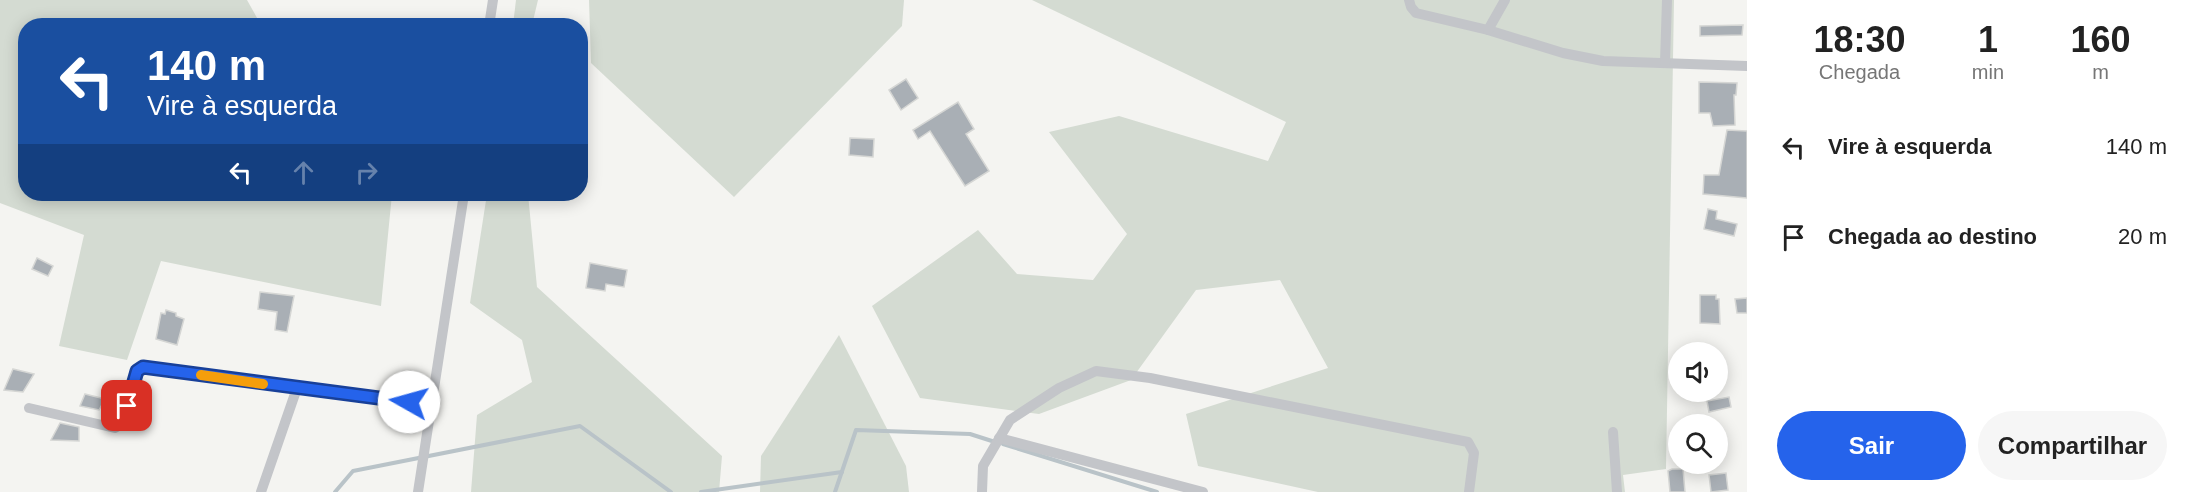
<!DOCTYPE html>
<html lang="pt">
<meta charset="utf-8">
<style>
body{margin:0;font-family:Arial,sans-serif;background:#f6f6f6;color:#222;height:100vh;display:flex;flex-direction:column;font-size:22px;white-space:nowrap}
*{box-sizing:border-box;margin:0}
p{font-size:20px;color:#767676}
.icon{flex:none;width:33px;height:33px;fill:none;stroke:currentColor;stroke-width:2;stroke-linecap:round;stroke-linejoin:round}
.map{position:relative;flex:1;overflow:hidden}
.panel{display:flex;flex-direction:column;background:#fff;width:450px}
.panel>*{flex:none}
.banner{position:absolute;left:18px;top:18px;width:570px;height:183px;border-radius:24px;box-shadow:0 3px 15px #0003;background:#1a4fa0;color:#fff;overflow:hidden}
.tools{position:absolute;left:1668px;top:342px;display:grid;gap:12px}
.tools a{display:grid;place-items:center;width:60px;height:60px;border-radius:50%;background:#fff;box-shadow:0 3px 15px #0003;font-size:30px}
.pin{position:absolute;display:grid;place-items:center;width:51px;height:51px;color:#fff;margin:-26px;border-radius:12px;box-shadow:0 3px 9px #0006}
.me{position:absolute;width:66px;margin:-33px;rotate:277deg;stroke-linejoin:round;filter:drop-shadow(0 0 4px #0008)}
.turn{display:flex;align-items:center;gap:21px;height:126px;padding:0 30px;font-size:27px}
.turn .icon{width:78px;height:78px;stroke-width:2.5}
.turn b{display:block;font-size:42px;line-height:51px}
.lanes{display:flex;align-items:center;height:57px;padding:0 30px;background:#0003;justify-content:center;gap:30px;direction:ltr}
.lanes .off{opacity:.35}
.eta{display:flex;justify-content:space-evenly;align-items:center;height:102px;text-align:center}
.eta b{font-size:36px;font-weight:600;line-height:42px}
.primary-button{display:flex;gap:12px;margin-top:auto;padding:12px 30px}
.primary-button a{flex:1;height:69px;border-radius:36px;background:#2563eb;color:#fff;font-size:24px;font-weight:600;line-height:69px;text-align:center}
.primary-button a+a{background:#f6f6f6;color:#222}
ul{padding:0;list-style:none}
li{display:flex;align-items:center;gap:18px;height:90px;padding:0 30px}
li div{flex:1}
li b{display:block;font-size:22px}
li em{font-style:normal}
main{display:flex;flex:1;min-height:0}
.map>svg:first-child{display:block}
.green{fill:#d4dbd2}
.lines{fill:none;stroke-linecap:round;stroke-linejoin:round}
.stream{stroke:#b9c3c8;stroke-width:4}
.building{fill:#a9afb5;stroke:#d5d6d4;stroke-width:1.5}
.street{stroke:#c3c5c9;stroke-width:10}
.route-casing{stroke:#184099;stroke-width:15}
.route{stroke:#2563eb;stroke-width:10}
.slow{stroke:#f59e0b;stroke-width:10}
</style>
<main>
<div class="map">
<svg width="1747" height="492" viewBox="0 0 1747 492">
<rect width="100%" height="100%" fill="#f4f4f1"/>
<g class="green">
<path d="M 0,0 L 247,0 L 261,25 L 26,26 L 26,194 L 392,194 L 381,306 L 161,261 L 127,360 L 59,346 L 84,235 L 0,203 Z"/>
<path d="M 516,0 L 538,0 L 532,25 L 513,25 Z"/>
<path d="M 589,0 L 904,0 L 902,26 L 734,197 L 591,63 Z"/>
<path d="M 1032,0 L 1674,0 L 1666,469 L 1623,475 L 1625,492 L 1318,492 L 1198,466 L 1186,414 L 1328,368 L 1280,280 L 1196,290 L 1131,380 L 1039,414 L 920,398 L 872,306 L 978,230 L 1017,274 L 1093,280 L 1127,234 L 1049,132 L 1119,116 L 1268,161 L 1286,122 Z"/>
<path d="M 487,194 L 528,194 L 537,287 L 722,456 L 719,492 L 471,492 L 477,415 L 532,382 L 522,340 L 470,303 Z"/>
<path d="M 839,335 L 906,466 L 909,492 L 760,492 L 761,456 Z"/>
</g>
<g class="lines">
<g class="stream">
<path d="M 1003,444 L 1157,492"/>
<path d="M 335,492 L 353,471 L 580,426 L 671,492"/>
<path d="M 701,492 L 842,472"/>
<path d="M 835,492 L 856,430 L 970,434 L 995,442"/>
</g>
</g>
<g class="building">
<path d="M 1743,25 L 1742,35 L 1700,36 L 1700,26 Z"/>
<path d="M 906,79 L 918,98 L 901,110 L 889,90 Z"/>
<path d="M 1699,82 L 1737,83 L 1736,95 L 1734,95 L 1735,125 L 1713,126 L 1710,113 L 1699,113 Z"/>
<path d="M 958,102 L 974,129 L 966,134 L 989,171 L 965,186 L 930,131 L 918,139 L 913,130 Z"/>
<path d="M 1727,130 L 1747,131 L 1747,198 L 1703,194 L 1704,175 L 1719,175 Z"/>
<path d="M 850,138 L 874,139 L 873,157 L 849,155 Z"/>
<path d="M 1708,209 L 1717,211 L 1716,219 L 1737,224 L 1734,236 L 1704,229 Z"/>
<path d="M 37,258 L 53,266 L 48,276 L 32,269 Z"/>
<path d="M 590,263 L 627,270 L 624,287 L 606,284 L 605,291 L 586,288 Z"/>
<path d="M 260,292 L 294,296 L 287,332 L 275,330 L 277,312 L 258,309 Z"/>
<path d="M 1700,295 L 1716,295 L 1716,299 L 1719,299 L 1720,324 L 1700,323 Z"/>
<path d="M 1747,298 L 1747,313 L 1737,313 L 1735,299 Z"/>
<path d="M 166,310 L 176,313 L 176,316 L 184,319 L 177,345 L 156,339 L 161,313 L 165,314 Z"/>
<path d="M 13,369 L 34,374 L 23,392 L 4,390 Z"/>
<path d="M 85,394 L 105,399 L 99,410 L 80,406 Z"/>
<path d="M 1729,397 L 1731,407 L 1709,412 L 1707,401 Z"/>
<path d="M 60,423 L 79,427 L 79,441 L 51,440 Z"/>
<path d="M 1672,469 L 1683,469 L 1685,492 L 1670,492 L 1668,471 Z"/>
<path d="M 1726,473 L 1728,490 L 1711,492 L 1709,475 Z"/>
</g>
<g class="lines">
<g class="street">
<path d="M 1409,0 L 1411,7 L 1416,13 L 1488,30 L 1563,53 L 1603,61 L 1747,66"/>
<path d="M 489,26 L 493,0"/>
<path d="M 1488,30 L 1505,0"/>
<path d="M 1665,63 L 1667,0"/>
<path d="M 29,408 L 115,428 L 122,424 L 137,371 L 143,367 L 431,405"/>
<path d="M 1613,432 L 1617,492"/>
<path d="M 999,438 L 1203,492"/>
<path d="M 261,492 L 297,388"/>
<path d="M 418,492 L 464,194"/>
<path d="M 982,492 L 983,466 L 1010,420 L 1059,388 L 1096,371 L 1150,378 L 1468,442 L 1474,453 L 1469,492"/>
</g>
</g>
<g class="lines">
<defs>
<path id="route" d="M 127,406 L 137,371 L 143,367 L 409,402"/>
</defs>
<use href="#route" class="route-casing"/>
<use href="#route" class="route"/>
<path class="slow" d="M 201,375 L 263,384"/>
</g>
</svg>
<div class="tools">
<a><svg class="icon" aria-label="sound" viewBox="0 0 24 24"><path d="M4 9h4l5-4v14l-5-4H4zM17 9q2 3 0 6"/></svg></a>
<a><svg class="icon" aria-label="search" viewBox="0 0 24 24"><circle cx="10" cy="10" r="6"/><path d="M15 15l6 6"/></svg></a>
</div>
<div class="pin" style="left:127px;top:406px;background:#d93025"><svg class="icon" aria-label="arrive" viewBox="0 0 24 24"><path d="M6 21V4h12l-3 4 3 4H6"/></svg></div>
<svg class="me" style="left:409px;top:402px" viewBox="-20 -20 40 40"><circle r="19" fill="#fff"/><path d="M0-13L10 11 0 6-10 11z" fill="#2563eb"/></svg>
<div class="banner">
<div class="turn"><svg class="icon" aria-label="left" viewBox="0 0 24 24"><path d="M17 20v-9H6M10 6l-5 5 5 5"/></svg><div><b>140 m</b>Vire à esquerda</div></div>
<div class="lanes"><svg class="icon" aria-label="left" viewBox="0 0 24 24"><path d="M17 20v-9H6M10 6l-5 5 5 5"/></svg><svg class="icon off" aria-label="ahead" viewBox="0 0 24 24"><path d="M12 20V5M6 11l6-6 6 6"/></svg><svg class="icon off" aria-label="right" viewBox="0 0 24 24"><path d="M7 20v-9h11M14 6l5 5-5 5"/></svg></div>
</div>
</div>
<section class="panel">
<div class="eta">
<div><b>18:30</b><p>Chegada</p></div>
<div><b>1</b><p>min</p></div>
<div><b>160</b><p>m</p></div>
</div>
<ul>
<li><svg class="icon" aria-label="left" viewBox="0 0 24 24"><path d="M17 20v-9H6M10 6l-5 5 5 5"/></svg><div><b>Vire à esquerda</b></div><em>140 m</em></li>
<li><svg class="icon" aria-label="arrive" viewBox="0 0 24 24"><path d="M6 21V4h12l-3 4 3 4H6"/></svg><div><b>Chegada ao destino</b></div><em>20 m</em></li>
</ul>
<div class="primary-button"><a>Sair</a><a>Compartilhar</a></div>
</section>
</main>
